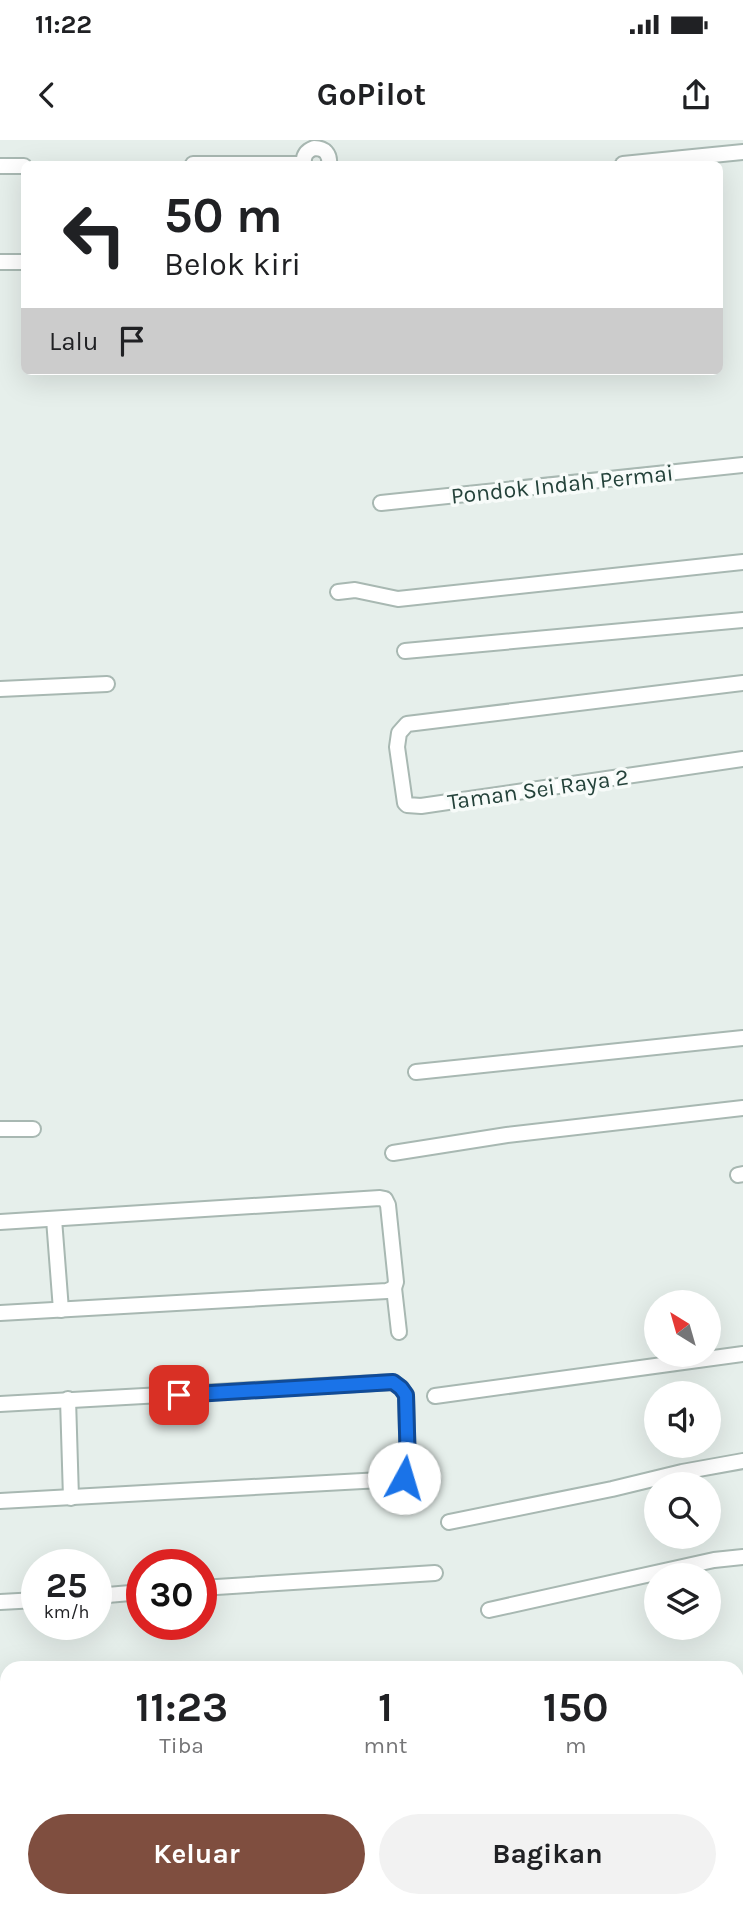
<!DOCTYPE html>
<html lang="id">
<style>
body{margin:0;font-family:Karla,sans-serif;background:#f2f2f2;color:#202124;height:100vh;display:flex;flex-direction:column;font-size:26px;white-space:nowrap}
*{box-sizing:border-box;margin:0}
p{font-size:23px;color:#757577}
.icon{flex:none;width:38px;height:38px;fill:none;stroke:currentColor;stroke-width:2;stroke-linecap:round;stroke-linejoin:round}
.map{position:relative;flex:1;overflow:hidden}
.side{position:absolute;left:0px;top:1521px;width:744px;height:247px;display:flex;flex-direction:column;background:#fff;border-radius:21px 21px 0 0;box-shadow:0 7px 28px #0002}
.side>*{flex:none}
.hud{position:absolute;left:21px;top:21px;width:702px;height:214px;border-radius:10px;box-shadow:0 7px 28px #0002;background:#fff;color:#202124;overflow:hidden}
.needle{width:46px;rotate:323deg}
.buttons{position:absolute;left:644px;top:1150px;display:grid;gap:14px}
.buttons a{display:grid;place-items:center;width:77px;height:77px;border-radius:50%;background:#fff;box-shadow:0 7px 28px #0002;font-size:35px}
.speed{position:absolute;left:21px;top:1409px;display:flex;gap:14px;font-size:35px;font-weight:700;text-align:center}
.speed>*{display:grid;place-content:center;width:91px;height:91px;border-radius:50%;background:#fff;box-shadow:0 7px 28px #0002;line-height:1}
.speed small{font-size:18px;font-weight:400}
.speed .limit{border:10px solid #d22;background:#fff;color:#111}
.pin{position:absolute;display:grid;place-items:center;width:60px;height:60px;color:#fff;margin:-30px;border-radius:14px;box-shadow:0 4px 10px #0006}
.me{position:absolute;width:77px;margin:-38px;rotate:6deg;stroke-linejoin:round;filter:drop-shadow(0 0 5px #0008)}
.turn{display:flex;align-items:center;gap:24px;height:147px;padding:0 28px;font-size:32px}
.turn .icon{width:91px;height:91px;stroke-width:2.5}
.turn b{display:block;font-size:49px;line-height:60px}
.then{display:flex;align-items:center;height:66px;padding:0 28px;background:#0003;gap:14px;font-size:26px}
.eta{display:flex;justify-content:space-evenly;align-items:center;height:119px;text-align:center}
.eta b{font-size:42px;font-weight:700;line-height:49px}
.cta{display:flex;gap:14px;margin-top:auto;padding:14px 28px}
.cta a{flex:1;height:80px;border-radius:42px;background:#7f4e3f;color:#fff;font-size:28px;font-weight:700;line-height:80px;text-align:center}
.cta a+a{background:#f2f2f2;color:#202124}
.status{display:flex;justify-content:space-between;align-items:center;height:49px;padding:0 35px;background:#fff;direction:ltr}
.status svg{height:19px;fill:currentColor}
header{display:flex;justify-content:space-between;align-items:center;height:91px;padding:0 28px;background:#fff;font-size:32px;font-weight:700}
.map>svg:first-child{display:block}
.lines{fill:none;stroke-linecap:round;stroke-linejoin:round}
.minor-casing{stroke:#a8b8b2;stroke-width:18}
.minor{stroke:#fff;stroke-width:14}
.route-casing{stroke:#114b97;stroke-width:18}
.route{stroke:#1a73e8;stroke-width:12}
.labels{text-anchor:middle;stroke-width:7;stroke-linejoin:round;paint-order:stroke}
.street-label{font-size:23px;fill:#24423a;stroke:#f7fbf9}
</style>
<div class="status"><b>11:22</b><svg viewBox="0 0 49 12"><path d="M0 12V9h3v3zM5 12V6h3v6zM10 12V3h3v9zM15 12V0h3v12zM26 1h20v11H26zM47 4h2v5h-2z"/></svg></div>
<header><svg class="icon" aria-label="back" viewBox="0 0 24 24"><path d="M15 5l-7 7 7 7"/></svg>GoPilot<svg class="icon" aria-label="share" viewBox="0 0 24 24"><path d="M12 15V3M7 8l5-5 5 5M5 13v7h14v-7"/></svg></header>
<div class="map">
<svg width="743" height="1766" viewBox="0 0 743 1766">
<rect width="100%" height="100%" fill="#e6efeb"/>
<g class="lines">
<defs>
<g id="minor">
<path d="M 193,24 L 303,24"/>
<path d="M 304,24 C 303,16 306,11 314,8 C 325,8 330,14 329,24"/>
<path d="M 623,24 L 743,12"/>
<path d="M 0,26 L 24,26"/>
<path d="M 0,122 L 24,122"/>
<path d="M 381,363 L 743,325"/>
<path d="M 338,452 L 355,450 L 398,459 L 743,422"/>
<path d="M 405,511 L 743,480"/>
<path d="M 743,543 L 407,584 L 399,593 L 397,607 L 405,663 L 407,665 L 421,666 L 743,619"/>
<path d="M 0,549 L 107,544"/>
<path d="M 416,932 L 743,898"/>
<path d="M 0,989 L 33,989"/>
<path d="M 393,1013 L 507,995 L 743,968"/>
<path d="M 738,1035 L 743,1034"/>
<path d="M 54,1079 L 61,1170"/>
<path d="M 0,1082 L 380,1058 L 385,1059 L 388,1065 L 396,1142 L 394,1148 L 387,1151 L 0,1173"/>
<path d="M 394,1148 L 399,1192"/>
<path d="M 435,1256 L 743,1214"/>
<path d="M 68,1259 L 71,1358"/>
<path d="M 0,1264 L 393,1242 L 401,1248 L 406,1255 L 408,1328 L 407,1334 L 399,1339 L 0,1361"/>
<path d="M 449,1382 L 612,1349 L 682,1332 L 743,1321"/>
<path d="M 201,1448 L 435,1433"/>
<path d="M 96,1456 L 142,1452"/>
<path d="M 0,1462 L 37,1460"/>
<path d="M 489,1470 L 714,1420 L 743,1417"/>
<path d="M 737,1582 L 743,1580"/>
<path d="M 737,1684 L 743,1683"/>
<path d="M 0,1741 L 7,1740"/>
<path d="M 426,1760 L 426,1766"/>
</g>
</defs>
<use href="#minor" class="minor-casing"/>
<use href="#minor" class="minor"/>
</g>
<g class="lines">
<defs>
<path id="route" d="M 179,1255 L 393,1242 L 401,1248 L 406,1255 L 408,1328 L 404,1338"/>
</defs>
<use href="#route" class="route-casing"/>
<use href="#route" class="route"/>
</g>
<g class="labels">
<g class="street-label">
<text transform="translate(562 344) rotate(-6)" y="8">Pondok Indah Permai</text>
<text transform="translate(538 649) rotate(-8)" y="8">Taman Sei Raya 2</text>
</g>
</g>
</svg>
<div class="buttons">
<a><svg class="needle" viewBox="-14 -14 28 28"><path d="M0-13l5 13h-10z" fill="#e53935"/><path d="M0 13l5-13h-10z" fill="#757577"/></svg></a>
<a><svg class="icon" aria-label="sound" viewBox="0 0 24 24"><path d="M4 9h4l5-4v14l-5-4H4zM17 9q2 3 0 6"/></svg></a>
<a><svg class="icon" aria-label="search" viewBox="0 0 24 24"><circle cx="10" cy="10" r="6"/><path d="M15 15l6 6"/></svg></a>
<a><svg class="icon" aria-label="layers" viewBox="0 0 24 24"><path d="M12 4l9 5-9 5-9-5zM3 14l9 5 9-5"/></svg></a>
</div>
<div class="speed"><div>25<small>km/h</small></div><div class="limit">30</div></div>
<div class="pin" style="left:179px;top:1255px;background:#d93025"><svg class="icon" aria-label="arrive" viewBox="0 0 24 24"><path d="M6 21V4h12l-3 4 3 4H6"/></svg></div>
<svg class="me" style="left:404px;top:1338px" viewBox="-20 -20 40 40"><circle r="19" fill="#fff"/><path d="M0-13L10 11 0 6-10 11z" fill="#1a73e8"/></svg>
<div class="hud">
<div class="turn"><svg class="icon" aria-label="left" viewBox="0 0 24 24"><path d="M17 20v-9H6M10 6l-5 5 5 5"/></svg><div><b>50 m</b>Belok kiri</div></div>
<div class="then">Lalu<svg class="icon" aria-label="arrive" viewBox="0 0 24 24"><path d="M6 21V4h12l-3 4 3 4H6"/></svg></div>
</div>
<section class="side">
<div class="eta">
<div><b>11:23</b><p>Tiba</p></div>
<div><b>1</b><p>mnt</p></div>
<div><b>150</b><p>m</p></div>
</div>
<div class="cta"><a>Keluar</a><a>Bagikan</a></div>
</section>
</div>
